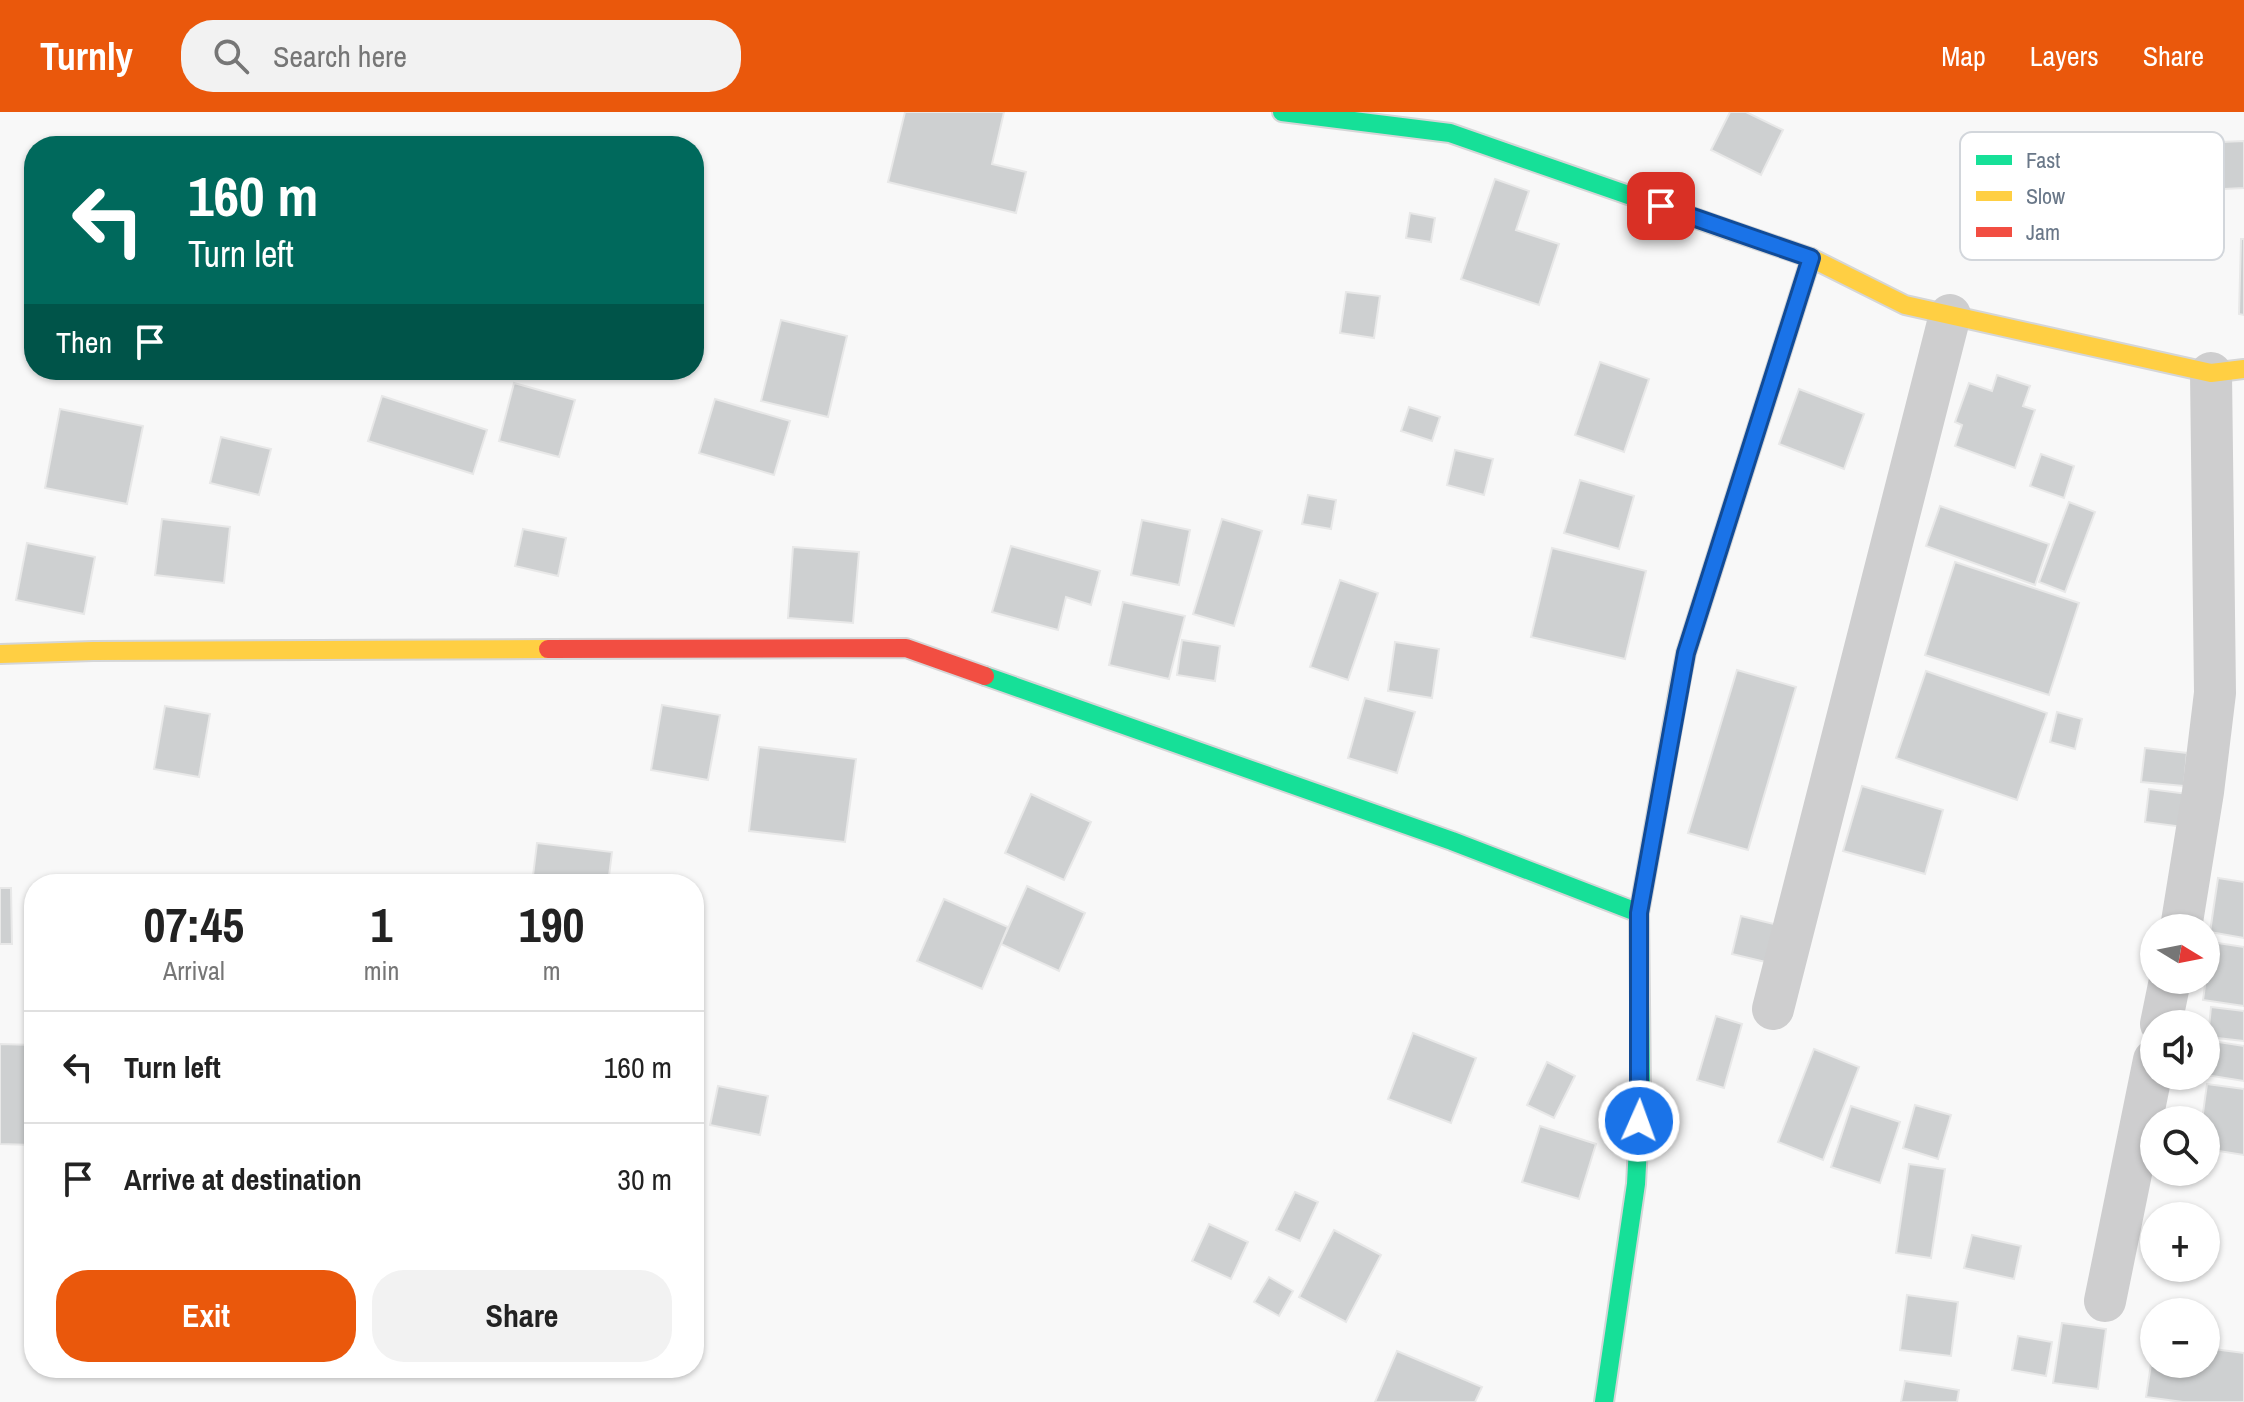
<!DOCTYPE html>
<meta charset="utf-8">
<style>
body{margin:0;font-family:"Archivo Narrow",sans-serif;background:#f2f2f2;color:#222;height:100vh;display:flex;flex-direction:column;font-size:30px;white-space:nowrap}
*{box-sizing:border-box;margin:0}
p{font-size:26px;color:#767676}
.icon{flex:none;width:44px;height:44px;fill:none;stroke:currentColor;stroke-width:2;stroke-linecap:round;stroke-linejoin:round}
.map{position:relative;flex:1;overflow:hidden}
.drawer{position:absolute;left:24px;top:762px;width:680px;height:504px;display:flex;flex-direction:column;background:#fff;border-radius:32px;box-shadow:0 2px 6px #0004}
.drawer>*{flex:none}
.guide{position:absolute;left:24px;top:24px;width:680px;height:244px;border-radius:32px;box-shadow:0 2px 6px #0004;background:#00695c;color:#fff;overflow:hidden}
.needle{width:52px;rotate:100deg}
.tools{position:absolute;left:2140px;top:802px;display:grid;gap:16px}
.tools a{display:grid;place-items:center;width:80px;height:80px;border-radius:50%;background:#fff;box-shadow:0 2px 6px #0004;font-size:40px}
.pin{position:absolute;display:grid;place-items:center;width:68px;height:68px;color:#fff;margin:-34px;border-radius:16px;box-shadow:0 4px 12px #0006}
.me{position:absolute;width:88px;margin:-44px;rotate:2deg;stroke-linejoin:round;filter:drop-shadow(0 0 6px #0008)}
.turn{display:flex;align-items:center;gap:28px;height:168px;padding:0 32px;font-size:36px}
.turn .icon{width:104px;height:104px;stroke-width:2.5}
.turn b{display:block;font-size:56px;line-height:68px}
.then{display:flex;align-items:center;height:76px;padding:0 32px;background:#0003;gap:16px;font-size:30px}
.eta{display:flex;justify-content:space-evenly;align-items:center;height:136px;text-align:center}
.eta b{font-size:48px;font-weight:700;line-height:56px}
.primary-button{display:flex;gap:16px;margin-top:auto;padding:16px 32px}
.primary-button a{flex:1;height:92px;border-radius:32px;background:#ea580c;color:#fff;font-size:32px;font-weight:700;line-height:92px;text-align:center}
.primary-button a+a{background:#f2f2f2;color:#222}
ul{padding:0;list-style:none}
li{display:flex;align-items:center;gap:24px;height:112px;padding:0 32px;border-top:2px solid #e0e0e0}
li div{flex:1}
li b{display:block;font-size:30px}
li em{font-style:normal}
header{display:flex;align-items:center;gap:48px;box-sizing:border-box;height:112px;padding:0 40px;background:#ea580c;color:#fff}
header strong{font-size:38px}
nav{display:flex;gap:44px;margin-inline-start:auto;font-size:28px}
.search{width:560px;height:72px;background:#f2f2f2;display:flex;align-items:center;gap:20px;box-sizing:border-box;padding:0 28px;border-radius:32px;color:#767676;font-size:30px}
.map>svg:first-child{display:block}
.building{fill:#ced0d1;stroke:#e8e8e8;stroke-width:2}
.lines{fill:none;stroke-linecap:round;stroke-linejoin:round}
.fast-casing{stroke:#d5d6d7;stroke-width:22}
.slow-casing{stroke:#d5d6d7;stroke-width:22}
.jam-casing{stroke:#d5d6d7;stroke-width:22}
.street{stroke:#cececf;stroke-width:42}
.fast{stroke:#16e098;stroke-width:18}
.slow{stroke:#ffcf43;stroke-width:18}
.jam{stroke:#f24e42;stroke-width:18}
.route-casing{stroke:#114b97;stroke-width:20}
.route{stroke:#1a73e8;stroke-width:14}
.key{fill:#fff;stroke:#d2d6db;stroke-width:2}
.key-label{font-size:22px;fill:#697788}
</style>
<header>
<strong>Turnly</strong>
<div class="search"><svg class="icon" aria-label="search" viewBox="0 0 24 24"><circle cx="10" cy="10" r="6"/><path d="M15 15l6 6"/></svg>Search here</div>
<nav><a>Map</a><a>Layers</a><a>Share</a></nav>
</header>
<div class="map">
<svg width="2244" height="1290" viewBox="0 0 2244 1290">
<rect width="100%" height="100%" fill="#f8f8f8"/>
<g class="building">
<path d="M 905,0 L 1004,0 L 992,52 L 1026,60 L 1016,101 L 888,70 Z"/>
<path d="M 1730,0 L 1746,0 L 1783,18 L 1761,63 L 1711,38 Z"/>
<path d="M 2244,29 L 2244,76 L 2224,77 L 2221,30 Z"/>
<path d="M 1495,67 L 1529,79 L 1516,118 L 1559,132 L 1539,193 L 1461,167 Z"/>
<path d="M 1410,101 L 1435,106 L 1431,130 L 1406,126 Z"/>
<path d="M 2241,127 L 2244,127 L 2244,203 L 2239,202 Z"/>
<path d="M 1346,180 L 1380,184 L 1374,226 L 1340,221 Z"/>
<path d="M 781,208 L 847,224 L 828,305 L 761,289 Z"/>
<path d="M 1600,250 L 1649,267 L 1624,340 L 1575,323 Z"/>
<path d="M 1997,263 L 2030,274 L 2023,294 L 2035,298 L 2015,356 L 1955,334 L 1962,313 L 1955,310 L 1969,271 L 1992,279 Z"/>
<path d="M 514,271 L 575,288 L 559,345 L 499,329 Z"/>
<path d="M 1799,277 L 1864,302 L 1844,357 L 1779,332 Z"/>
<path d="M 382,284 L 487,318 L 473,362 L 368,329 Z"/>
<path d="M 715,287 L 790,309 L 774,363 L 699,341 Z"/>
<path d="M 1409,295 L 1440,305 L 1432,329 L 1401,319 Z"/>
<path d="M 60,297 L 143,314 L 127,392 L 45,376 Z"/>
<path d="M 221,325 L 271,337 L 259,383 L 210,371 Z"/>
<path d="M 1455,338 L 1493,347 L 1484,383 L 1447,373 Z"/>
<path d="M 2041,342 L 2074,354 L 2064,386 L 2030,374 Z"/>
<path d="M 1580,368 L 1634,384 L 1619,437 L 1564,421 Z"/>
<path d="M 1308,383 L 1336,388 L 1331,417 L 1302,412 Z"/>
<path d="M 2069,390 L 2095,400 L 2065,480 L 2039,470 Z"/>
<path d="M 1940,394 L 2049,432 L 2035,473 L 1926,434 Z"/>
<path d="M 162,407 L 230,415 L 224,471 L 155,463 Z"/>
<path d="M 1222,407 L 1262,419 L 1234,514 L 1193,502 Z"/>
<path d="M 1142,408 L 1190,418 L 1179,473 L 1131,463 Z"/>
<path d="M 523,417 L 566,426 L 558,464 L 515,454 Z"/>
<path d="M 27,431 L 95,445 L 84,502 L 16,488 Z"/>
<path d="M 1011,434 L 1100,459 L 1091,493 L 1066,485 L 1058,518 L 992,500 Z"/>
<path d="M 793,435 L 859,440 L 853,511 L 788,506 Z"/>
<path d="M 1552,436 L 1646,459 L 1625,547 L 1531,525 Z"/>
<path d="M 1955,450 L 2079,491 L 2049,583 L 1925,543 Z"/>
<path d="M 1340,468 L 1378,481 L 1348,568 L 1310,555 Z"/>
<path d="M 1123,490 L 1185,504 L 1169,567 L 1109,553 Z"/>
<path d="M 1182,528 L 1220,534 L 1215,569 L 1177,563 Z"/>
<path d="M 1395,530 L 1439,537 L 1432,586 L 1388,579 Z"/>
<path d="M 1737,558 L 1796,575 L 1748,738 L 1688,721 Z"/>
<path d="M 1926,559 L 2047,601 L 2017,688 L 1896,646 Z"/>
<path d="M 1365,586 L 1415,600 L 1397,661 L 1348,646 Z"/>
<path d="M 662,593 L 720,603 L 708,668 L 651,658 Z"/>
<path d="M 165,594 L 210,602 L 199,665 L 154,657 Z"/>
<path d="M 2057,600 L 2082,607 L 2075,637 L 2050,630 Z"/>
<path d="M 759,635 L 856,647 L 845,730 L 749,719 Z"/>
<path d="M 2145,636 L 2187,641 L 2184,674 L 2141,670 Z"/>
<path d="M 1862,674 L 1943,698 L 1925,762 L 1843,739 Z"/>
<path d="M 2149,677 L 2188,682 L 2183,715 L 2145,710 Z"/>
<path d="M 1031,682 L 1091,710 L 1064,768 L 1005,741 Z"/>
<path d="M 537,731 L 612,740 L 608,772 L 532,772 Z"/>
<path d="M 2218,766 L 2244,770 L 2244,826 L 2210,820 Z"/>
<path d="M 1027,774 L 1085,801 L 1059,859 L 1001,832 Z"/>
<path d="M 0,776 L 11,776 L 12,832 L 0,832 Z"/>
<path d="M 944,787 L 1008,815 L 982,877 L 917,849 Z"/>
<path d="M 1741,804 L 1782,814 L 1774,852 L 1732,842 Z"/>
<path d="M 2211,830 L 2244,835 L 2244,894 L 2203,888 Z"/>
<path d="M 2211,895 L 2244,899 L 2244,929 L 2208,925 Z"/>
<path d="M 1716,904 L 1742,912 L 1724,976 L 1697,968 Z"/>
<path d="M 1413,921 L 1476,946 L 1451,1011 L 1388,987 Z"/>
<path d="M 2206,928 L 2244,934 L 2244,969 L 2206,963 Z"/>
<path d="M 0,932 L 34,933 L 33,1033 L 0,1032 Z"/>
<path d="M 1814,937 L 1859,955 L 1823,1048 L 1778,1030 Z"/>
<path d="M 1547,950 L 1575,964 L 1554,1006 L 1527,993 Z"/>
<path d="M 2207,972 L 2244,977 L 2244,1043 L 2206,1037 L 2206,1008 L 2202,1008 Z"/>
<path d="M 718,974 L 768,984 L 760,1023 L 710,1013 Z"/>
<path d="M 1915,993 L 1951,1003 L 1938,1047 L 1903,1036 Z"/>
<path d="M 1851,994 L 1900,1010 L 1880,1071 L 1831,1055 Z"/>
<path d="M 1540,1014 L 1596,1032 L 1579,1087 L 1522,1070 Z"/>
<path d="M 1909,1052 L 1945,1057 L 1931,1146 L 1896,1141 Z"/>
<path d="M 1295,1080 L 1318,1090 L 1300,1129 L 1276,1118 Z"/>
<path d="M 1209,1112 L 1248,1130 L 1231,1167 L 1192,1149 Z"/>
<path d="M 1334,1118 L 1381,1143 L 1346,1210 L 1299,1185 Z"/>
<path d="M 1972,1123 L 2021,1134 L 2014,1167 L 1964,1156 Z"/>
<path d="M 1269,1165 L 1293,1179 L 1279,1204 L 1254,1190 Z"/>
<path d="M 1907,1183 L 1958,1190 L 1951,1244 L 1900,1238 Z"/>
<path d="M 2062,1211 L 2106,1217 L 2098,1277 L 2053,1271 Z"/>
<path d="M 2018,1224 L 2052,1230 L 2046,1264 L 2012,1258 Z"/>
<path d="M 2154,1232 L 2154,1252 L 2206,1252 L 2206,1236 L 2244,1241 L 2244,1290 L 2183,1290 L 2146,1285 Z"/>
<path d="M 1397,1239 L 1482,1275 L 1475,1290 L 1375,1290 Z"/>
<path d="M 1905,1269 L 1959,1278 L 1957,1290 L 1901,1290 Z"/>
</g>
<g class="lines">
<defs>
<g id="fast">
<path d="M 1282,0 L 1450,21 L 1729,118"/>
<path d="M 985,564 L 1452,729 L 1639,801"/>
<path d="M 1604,1290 L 1636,1072 L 1641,978 L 1639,801 L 1679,577"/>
</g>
<g id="slow">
<path d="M 1729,118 L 1811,146 L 1905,193 L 2211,261 L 2244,257"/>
<path d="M 0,542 L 93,539 L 548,537"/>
<path d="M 1679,577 L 1686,541 L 1811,146"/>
</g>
<path id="jam" d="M 548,537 L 906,536 L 985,564"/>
</defs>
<use href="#fast" class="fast-casing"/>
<use href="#slow" class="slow-casing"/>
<use href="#jam" class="jam-casing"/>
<g class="street">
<path d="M 2181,816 L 2203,680 L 2215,581 L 2211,261"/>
<path d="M 1773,897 L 1950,203"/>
<path d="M 2161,912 L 2170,868"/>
<path d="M 2105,1189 L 2154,948"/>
</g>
<use href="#fast" class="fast"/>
<use href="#slow" class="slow"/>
<use href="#jam" class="jam"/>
</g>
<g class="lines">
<defs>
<path id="route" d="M 1639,1009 L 1639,801 L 1686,541 L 1811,146 L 1661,94"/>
</defs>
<use href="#route" class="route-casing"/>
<use href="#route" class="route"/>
</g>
<rect x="1960" y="20" width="264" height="128" rx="12" class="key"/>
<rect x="1976" y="43" width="36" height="10" fill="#16e098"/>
<rect x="1976" y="79" width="36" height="10" fill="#ffcf43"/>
<rect x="1976" y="115" width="36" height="10" fill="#f24e42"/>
<g class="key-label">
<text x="2026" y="56">Fast</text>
<text x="2026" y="92">Slow</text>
<text x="2026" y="128">Jam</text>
</g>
</svg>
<div class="tools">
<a><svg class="needle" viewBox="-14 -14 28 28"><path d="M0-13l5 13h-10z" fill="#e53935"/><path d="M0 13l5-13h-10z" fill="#767676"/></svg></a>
<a><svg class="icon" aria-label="sound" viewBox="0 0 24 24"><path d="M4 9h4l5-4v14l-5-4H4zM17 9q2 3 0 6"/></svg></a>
<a><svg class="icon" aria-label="search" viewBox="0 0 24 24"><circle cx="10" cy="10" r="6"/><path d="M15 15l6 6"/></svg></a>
<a>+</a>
<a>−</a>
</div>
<div class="pin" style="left:1661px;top:94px;background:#d93025"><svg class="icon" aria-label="arrive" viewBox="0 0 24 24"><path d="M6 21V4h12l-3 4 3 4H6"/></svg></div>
<svg class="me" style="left:1639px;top:1009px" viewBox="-20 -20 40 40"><circle r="17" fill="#1a73e8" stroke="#fff" stroke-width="3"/><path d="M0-11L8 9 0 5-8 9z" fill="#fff"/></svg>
<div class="guide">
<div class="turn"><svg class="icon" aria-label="left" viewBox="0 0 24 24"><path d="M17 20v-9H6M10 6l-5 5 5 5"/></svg><div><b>160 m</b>Turn left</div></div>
<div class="then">Then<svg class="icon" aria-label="arrive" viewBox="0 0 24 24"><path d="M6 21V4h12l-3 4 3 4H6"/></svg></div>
</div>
<section class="drawer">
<div class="eta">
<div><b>07:45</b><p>Arrival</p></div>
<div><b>1</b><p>min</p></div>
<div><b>190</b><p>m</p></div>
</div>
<ul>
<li><svg class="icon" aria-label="left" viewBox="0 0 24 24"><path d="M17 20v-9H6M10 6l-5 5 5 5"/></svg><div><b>Turn left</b></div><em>160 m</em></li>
<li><svg class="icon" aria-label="arrive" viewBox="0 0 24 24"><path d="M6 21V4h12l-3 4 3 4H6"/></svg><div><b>Arrive at destination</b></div><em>30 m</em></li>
</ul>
<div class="primary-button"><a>Exit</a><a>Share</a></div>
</section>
</div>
